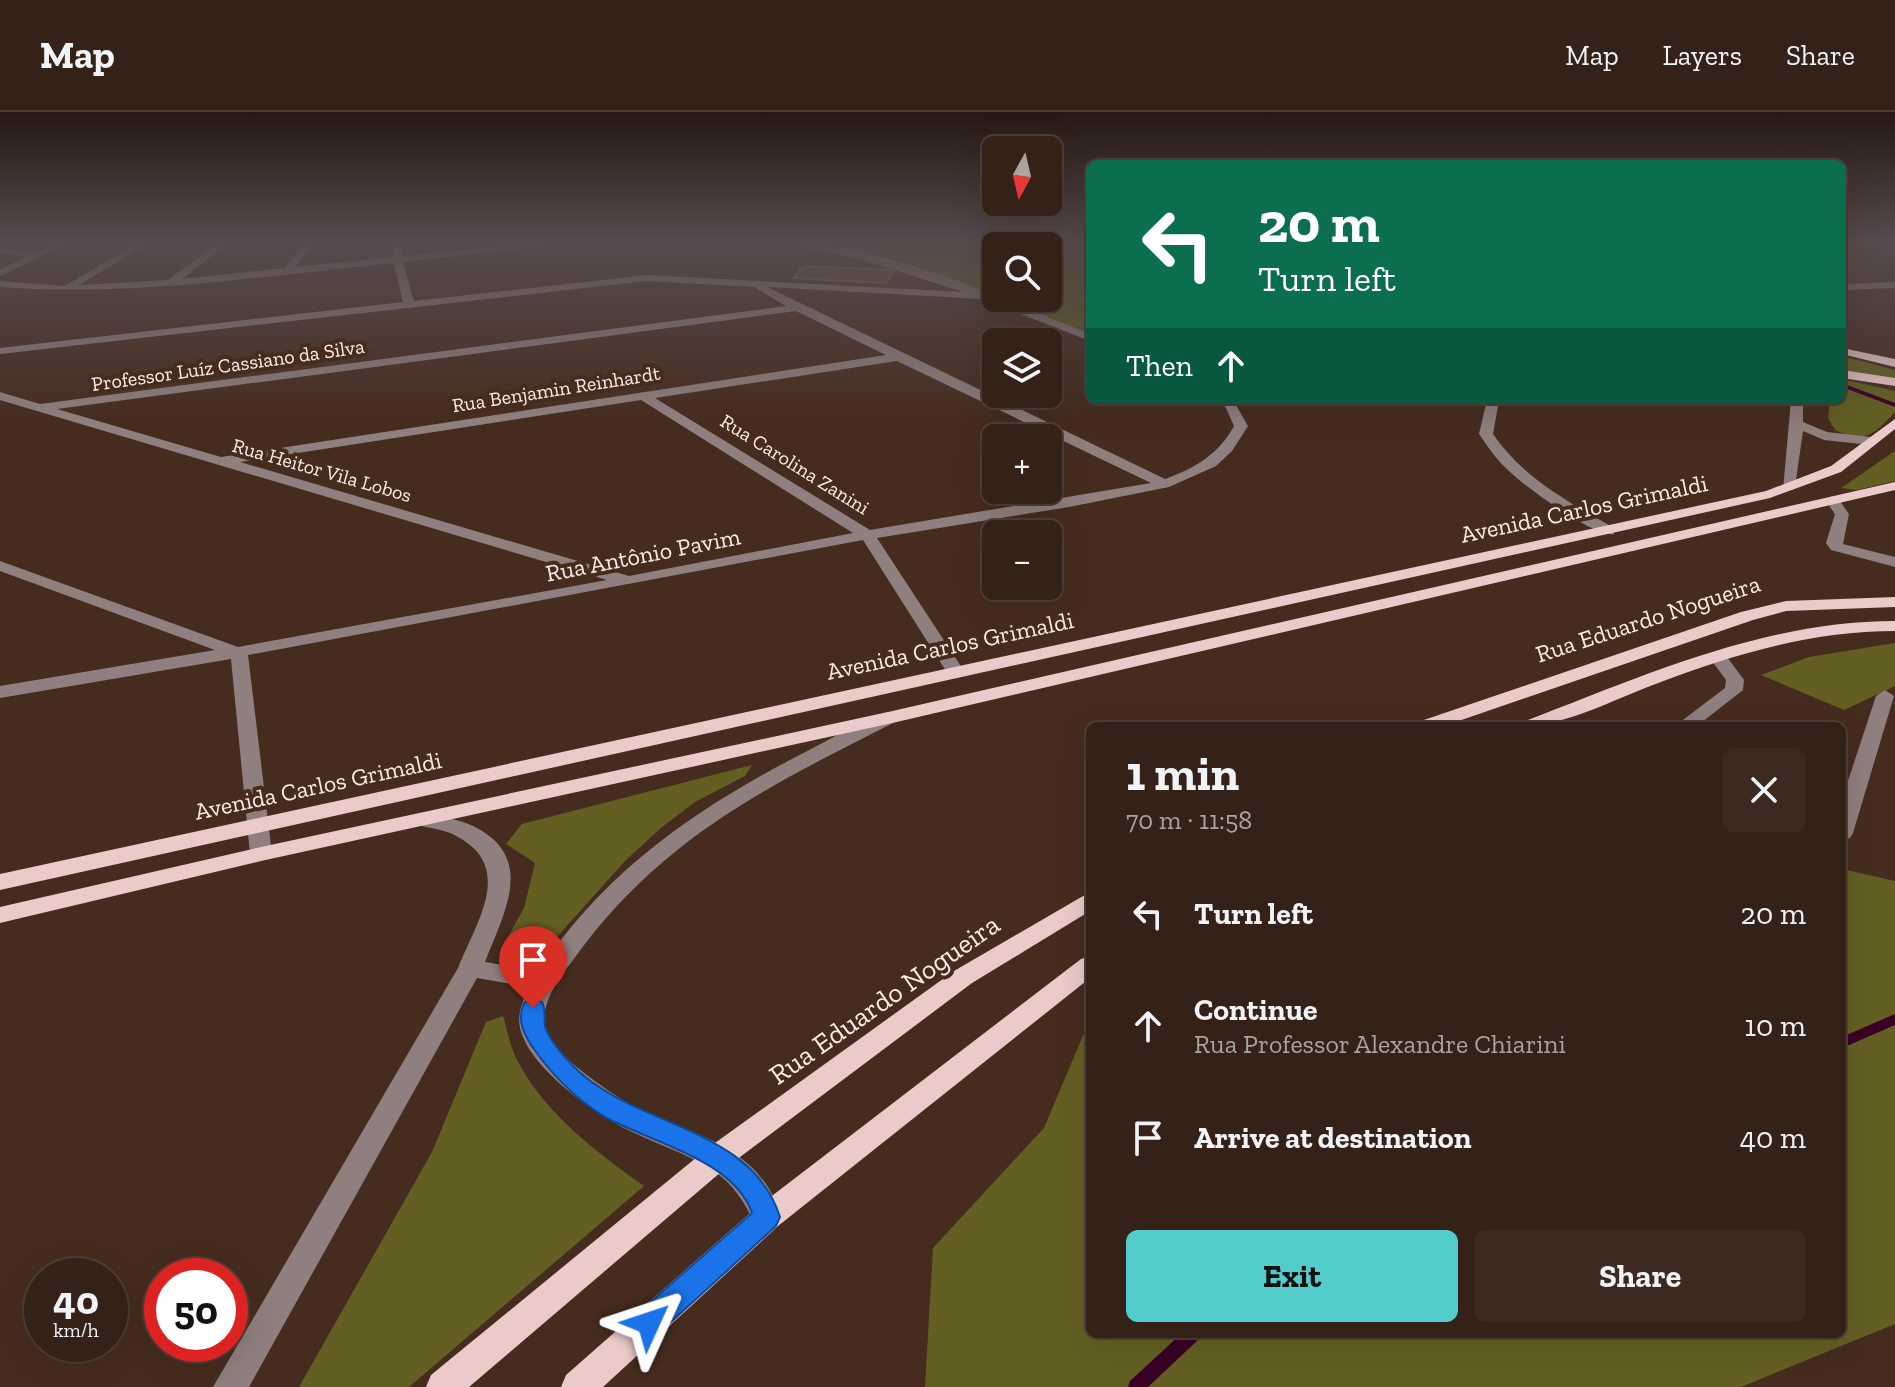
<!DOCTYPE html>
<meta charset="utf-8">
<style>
body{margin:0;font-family:"Zilla Slab",serif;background:#3c2920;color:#f1f3f6;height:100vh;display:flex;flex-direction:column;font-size:30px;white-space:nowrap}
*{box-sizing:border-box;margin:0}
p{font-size:26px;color:#a9a3a1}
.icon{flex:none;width:44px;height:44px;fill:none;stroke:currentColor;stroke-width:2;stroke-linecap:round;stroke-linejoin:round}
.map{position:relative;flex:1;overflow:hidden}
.details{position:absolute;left:1086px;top:610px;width:760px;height:616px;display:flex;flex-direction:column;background:#342117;border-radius:12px;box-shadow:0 8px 32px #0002,0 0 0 2px #4e3e36}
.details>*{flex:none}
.hud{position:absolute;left:1086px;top:48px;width:760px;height:244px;border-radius:12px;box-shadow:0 8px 32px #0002,0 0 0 2px #4e3e36;background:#0b6e4f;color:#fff;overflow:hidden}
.needle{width:52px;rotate:188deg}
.buttons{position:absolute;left:982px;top:24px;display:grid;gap:16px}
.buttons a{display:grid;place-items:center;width:80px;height:80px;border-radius:12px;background:#342117;box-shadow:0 8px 32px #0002,0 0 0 2px #4e3e36;font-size:40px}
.speed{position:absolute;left:24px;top:1146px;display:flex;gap:16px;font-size:40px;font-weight:700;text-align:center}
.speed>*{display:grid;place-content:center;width:104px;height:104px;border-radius:50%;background:#342117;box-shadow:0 8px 32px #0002,0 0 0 2px #4e3e36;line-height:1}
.speed small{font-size:20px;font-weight:400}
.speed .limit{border:12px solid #d22;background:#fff;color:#111}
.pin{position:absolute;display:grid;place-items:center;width:68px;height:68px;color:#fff;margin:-82px -34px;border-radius:50% 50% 50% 0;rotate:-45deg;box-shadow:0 0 8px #0007}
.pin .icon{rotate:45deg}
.me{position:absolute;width:88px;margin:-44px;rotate:48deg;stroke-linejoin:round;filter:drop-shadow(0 0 6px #0008)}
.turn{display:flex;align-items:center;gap:28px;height:168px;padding:0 40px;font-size:36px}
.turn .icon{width:104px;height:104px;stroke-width:2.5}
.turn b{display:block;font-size:56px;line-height:68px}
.then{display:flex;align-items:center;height:76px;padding:0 40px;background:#0003;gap:16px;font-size:30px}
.round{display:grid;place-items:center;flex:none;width:84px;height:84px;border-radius:12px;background:#3c2920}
.overview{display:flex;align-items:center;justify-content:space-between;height:136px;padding:0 40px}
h1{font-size:48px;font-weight:700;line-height:60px}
.button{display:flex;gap:16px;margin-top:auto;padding:16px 40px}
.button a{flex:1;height:92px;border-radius:12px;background:#53cdcb;color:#111;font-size:32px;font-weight:700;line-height:92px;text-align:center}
.button a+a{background:#3c2920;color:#f1f3f6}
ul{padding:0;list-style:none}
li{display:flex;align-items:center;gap:24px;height:112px;padding:0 40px}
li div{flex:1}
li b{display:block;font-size:30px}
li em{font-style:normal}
header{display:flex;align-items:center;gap:48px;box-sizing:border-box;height:112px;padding:0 40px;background:#342117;border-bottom:2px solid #4e3e36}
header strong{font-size:38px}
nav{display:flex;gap:44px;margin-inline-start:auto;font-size:28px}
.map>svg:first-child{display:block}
.green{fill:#635f23}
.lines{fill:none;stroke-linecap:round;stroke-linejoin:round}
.stream{fill:#390024;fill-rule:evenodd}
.building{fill:#5f4e35;stroke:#7a694f;stroke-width:2}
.minor{fill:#8f7f7e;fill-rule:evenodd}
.major{fill:#ebcaca;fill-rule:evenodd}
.route{fill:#1a73e8;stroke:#114b97;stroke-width:2}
.labels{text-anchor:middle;stroke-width:8;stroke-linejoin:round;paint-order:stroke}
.far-street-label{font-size:20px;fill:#feede4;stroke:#462c1f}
.street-label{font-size:24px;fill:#feede4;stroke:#462c1f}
.near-street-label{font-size:28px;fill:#feede4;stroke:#462c1f}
</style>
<header>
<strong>Map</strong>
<nav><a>Map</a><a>Layers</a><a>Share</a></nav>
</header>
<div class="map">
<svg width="1895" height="1275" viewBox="0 0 1895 1275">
<rect width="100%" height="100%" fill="#462c1f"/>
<g class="green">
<path d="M 823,131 L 1090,131 L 1090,224 L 998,186 L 1048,186 L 1048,134 L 996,134 L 996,185 L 903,148 Z"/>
<path d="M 1842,244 L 1895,258 L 1895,267 L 1842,259 Z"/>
<path d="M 1842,267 L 1895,279 L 1895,300 C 1873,323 1866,332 1835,318 L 1828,306 L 1830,288 L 1842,288 Z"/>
<path d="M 1895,339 L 1895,369 L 1857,378 L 1841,376 Z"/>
<path d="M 1895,531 L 1895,574 L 1844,598 L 1761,563 L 1809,545 Z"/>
<path d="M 752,653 L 745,664 L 695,690 L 662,715 L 625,749 L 539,845 L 500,839 L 524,796 L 535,751 L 506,732 L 522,712 Z"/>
<path d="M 1842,757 L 1895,769 L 1895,1212 L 1741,1275 L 925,1275 L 933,1136 L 1044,1016 L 1090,907 L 1090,1222 L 1842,1222 Z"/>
<path d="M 503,904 C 507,917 510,934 516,946 C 543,1000 596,1040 644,1074 L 409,1275 L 299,1275 L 432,1040 L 486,910 Z"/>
</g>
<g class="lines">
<g class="stream">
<path d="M 1842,271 L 1895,291 L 1895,295 L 1842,275 Z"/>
<path d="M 1895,902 L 1895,913 L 1842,936 L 1842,925 Z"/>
<path d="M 1181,1222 L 1201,1222 L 1199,1227 L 1148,1275 L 1128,1275 L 1130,1269 Z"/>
</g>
</g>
<path class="building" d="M 804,154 L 895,158 L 886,171 L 793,166 Z"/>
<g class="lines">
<g class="minor">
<path d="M 57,131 L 69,131 L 0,164 L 0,157 L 27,145 L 0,141 L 0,135 L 36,141 Z"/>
<path d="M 138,131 L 149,131 L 79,173 L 168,168 L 218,131 L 228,131 L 182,167 L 284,156 L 306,131 L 315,131 L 295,155 L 393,145 L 393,131 L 403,131 L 403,144 L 533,131 L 568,131 L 403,150 L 414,189 L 647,163 L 963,180 L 864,148 L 783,131 C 889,131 993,184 1090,222 L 1090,229 L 982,187 L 767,175 L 1165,367 C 1195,356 1218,343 1234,314 L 1226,296 L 1219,288 L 1233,288 L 1248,314 L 1232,339 L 1216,354 L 1169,375 L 1069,395 L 877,426 L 964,559 L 955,564 L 946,559 L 863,428 L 248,543 L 272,742 L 269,747 L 253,747 L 250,742 L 231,547 L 0,586 L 0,574 L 215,538 L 0,459 L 0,449 L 238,535 L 607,468 L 0,288 L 0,280 L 40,292 L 786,194 L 754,175 L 647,169 L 0,242 L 0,236 L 403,190 L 394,151 C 263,164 132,185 0,175 L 0,169 L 65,174 ZM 796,199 L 886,243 L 221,345 L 57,297 ZM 897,249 L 1151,371 L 870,418 L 655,286 ZM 641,288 L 853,421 L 629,464 L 240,350 Z"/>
<path d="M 1895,170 L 1895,176 L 1842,178 L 1842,172 Z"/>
<path d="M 1487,288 L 1499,288 L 1493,322 C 1523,366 1569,390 1614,416 L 1614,422 C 1595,426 1522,373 1507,357 C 1496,347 1488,335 1479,322 Z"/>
<path d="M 1791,288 L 1803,288 L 1803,310 L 1827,320 L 1871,325 L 1878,329 L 1871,333 L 1824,328 L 1803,319 L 1795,375 L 1793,378 L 1783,378 Z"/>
<path d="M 1832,384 L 1837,385 L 1849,402 L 1843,432 L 1895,445 L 1895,455 L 1831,438 L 1826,431 L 1835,402 L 1825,388 Z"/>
<path d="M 1718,540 L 1724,541 L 1744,568 L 1743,578 L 1697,614 L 1675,614 L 1725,576 L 1726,568 L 1709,545 Z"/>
<path d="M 1885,578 L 1894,584 L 1853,721 L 1850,726 L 1842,728 L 1842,687 L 1876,584 Z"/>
<path d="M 888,600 L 898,606 L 895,610 C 765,676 661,726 573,848 C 559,866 538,894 546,919 C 554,941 593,968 612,981 C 660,1015 731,1021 766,1072 C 773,1082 777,1094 782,1105 L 778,1114 L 767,1118 L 756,1114 C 745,1091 734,1072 712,1058 C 685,1040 653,1031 624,1016 C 590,998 529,955 520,916 C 517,902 523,888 529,875 L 477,866 L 249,1275 L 213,1275 L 458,856 C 476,811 515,756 458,725 C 447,718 430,716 416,713 L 413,708 L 416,703 L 424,701 C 439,705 458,707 473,714 C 537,745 504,801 485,850 L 539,859 C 606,756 703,692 811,637 C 835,625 862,607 888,600 Z"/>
</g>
<g class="major">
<path d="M 1842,236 L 1895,247 L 1895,255 L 1842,242 Z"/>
<path d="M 1842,258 L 1895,266 L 1895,274 L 1842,266 Z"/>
<path d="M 1895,307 L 1895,317 L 1841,360 L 1770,386 L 0,778 L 0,762 L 1766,379 L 1831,354 Z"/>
<path d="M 1895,370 L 1895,378 L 888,612 L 261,749 L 0,811 L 0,795 L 261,735 L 888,600 Z"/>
<path d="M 1895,485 L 1895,495 L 1786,499 L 1753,508 L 1444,614 L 1415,614 L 1418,610 L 1741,500 L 1786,489 Z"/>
<path d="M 1895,509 L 1895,519 C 1810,519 1732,543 1653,573 C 1610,589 1566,614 1520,614 L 1523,610 C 1643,564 1764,509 1895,509 Z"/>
<path d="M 1090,780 L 1090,799 L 972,871 L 728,1054 L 469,1275 L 426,1275 L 431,1263 L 708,1036 L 954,859 Z"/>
<path d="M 1090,844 L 1090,866 L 778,1114 L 603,1275 L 561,1275 L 566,1263 L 756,1096 L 1081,847 Z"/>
</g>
</g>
<linearGradient id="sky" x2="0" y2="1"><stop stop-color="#261811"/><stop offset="0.42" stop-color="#574b4d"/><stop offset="1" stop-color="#574b4d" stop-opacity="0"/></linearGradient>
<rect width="1895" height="310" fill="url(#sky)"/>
<path class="route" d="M 533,887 L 542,890 C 546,898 544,905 545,914 C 547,925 564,945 573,954 C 634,1016 751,1013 780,1105 L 776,1114 L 659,1221 L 649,1225 L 638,1221 L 634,1211 L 638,1201 L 752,1101 C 734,1048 651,1030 607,1006 C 578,989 555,966 536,940 C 525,925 515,908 525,890 Z"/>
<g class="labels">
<g class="far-street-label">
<text transform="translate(228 253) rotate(-8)" y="7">Professor Luíz Cassiano da Silva</text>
<text transform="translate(556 277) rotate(-9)" y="7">Rua Benjamin Reinhardt</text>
<text transform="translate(795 352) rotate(32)" y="7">Rua Carolina Zanini</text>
<text transform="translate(322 358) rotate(16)" y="7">Rua Heitor Vila Lobos</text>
</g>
<g class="street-label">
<text transform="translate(1584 397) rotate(-12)" y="8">Avenida Carlos Grimaldi</text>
<text transform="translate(643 443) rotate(-11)" y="8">Rua Antônio Pavim</text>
<text transform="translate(1648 507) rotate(-18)" y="8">Rua Eduardo Nogueira</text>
<text transform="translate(950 534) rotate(-12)" y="8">Avenida Carlos Grimaldi</text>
<text transform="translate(318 674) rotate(-12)" y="8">Avenida Carlos Grimaldi</text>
</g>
<g class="near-street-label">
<text transform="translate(884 887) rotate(-35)" y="10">Rua Eduardo Nogueira</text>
</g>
</g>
</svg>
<div class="buttons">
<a><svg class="needle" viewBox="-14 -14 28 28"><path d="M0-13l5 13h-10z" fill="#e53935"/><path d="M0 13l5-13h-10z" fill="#a9a3a1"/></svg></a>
<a><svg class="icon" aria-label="search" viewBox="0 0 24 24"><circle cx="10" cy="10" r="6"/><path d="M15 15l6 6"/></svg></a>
<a><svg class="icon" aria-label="layers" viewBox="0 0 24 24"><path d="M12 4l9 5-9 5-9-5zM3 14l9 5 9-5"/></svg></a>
<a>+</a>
<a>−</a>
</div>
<div class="speed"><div>40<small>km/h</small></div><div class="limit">50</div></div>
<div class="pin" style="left:533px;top:896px;background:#d93025"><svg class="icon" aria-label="arrive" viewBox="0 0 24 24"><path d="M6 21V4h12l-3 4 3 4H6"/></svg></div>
<svg class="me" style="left:649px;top:1211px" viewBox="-20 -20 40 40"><path d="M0-17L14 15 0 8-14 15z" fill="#1a73e8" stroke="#fff" stroke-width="4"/></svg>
<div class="hud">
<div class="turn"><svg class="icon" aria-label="left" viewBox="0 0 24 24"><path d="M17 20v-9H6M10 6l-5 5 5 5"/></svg><div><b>20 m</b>Turn left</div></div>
<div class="then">Then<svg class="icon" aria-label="ahead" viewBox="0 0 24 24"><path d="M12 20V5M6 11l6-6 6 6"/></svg></div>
</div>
<section class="details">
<div class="overview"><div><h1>1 min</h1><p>70 m · 11:58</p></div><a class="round"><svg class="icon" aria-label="close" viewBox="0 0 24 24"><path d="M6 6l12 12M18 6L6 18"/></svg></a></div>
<ul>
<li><svg class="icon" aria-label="left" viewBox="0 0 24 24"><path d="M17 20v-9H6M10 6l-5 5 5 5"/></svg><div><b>Turn left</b></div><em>20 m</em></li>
<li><svg class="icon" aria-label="ahead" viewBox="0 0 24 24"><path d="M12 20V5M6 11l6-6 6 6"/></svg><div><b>Continue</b><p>Rua Professor Alexandre Chiarini</p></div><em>10 m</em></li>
<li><svg class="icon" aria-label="arrive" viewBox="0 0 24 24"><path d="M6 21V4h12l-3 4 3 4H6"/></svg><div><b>Arrive at destination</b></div><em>40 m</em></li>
</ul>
<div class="button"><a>Exit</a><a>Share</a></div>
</section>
</div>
